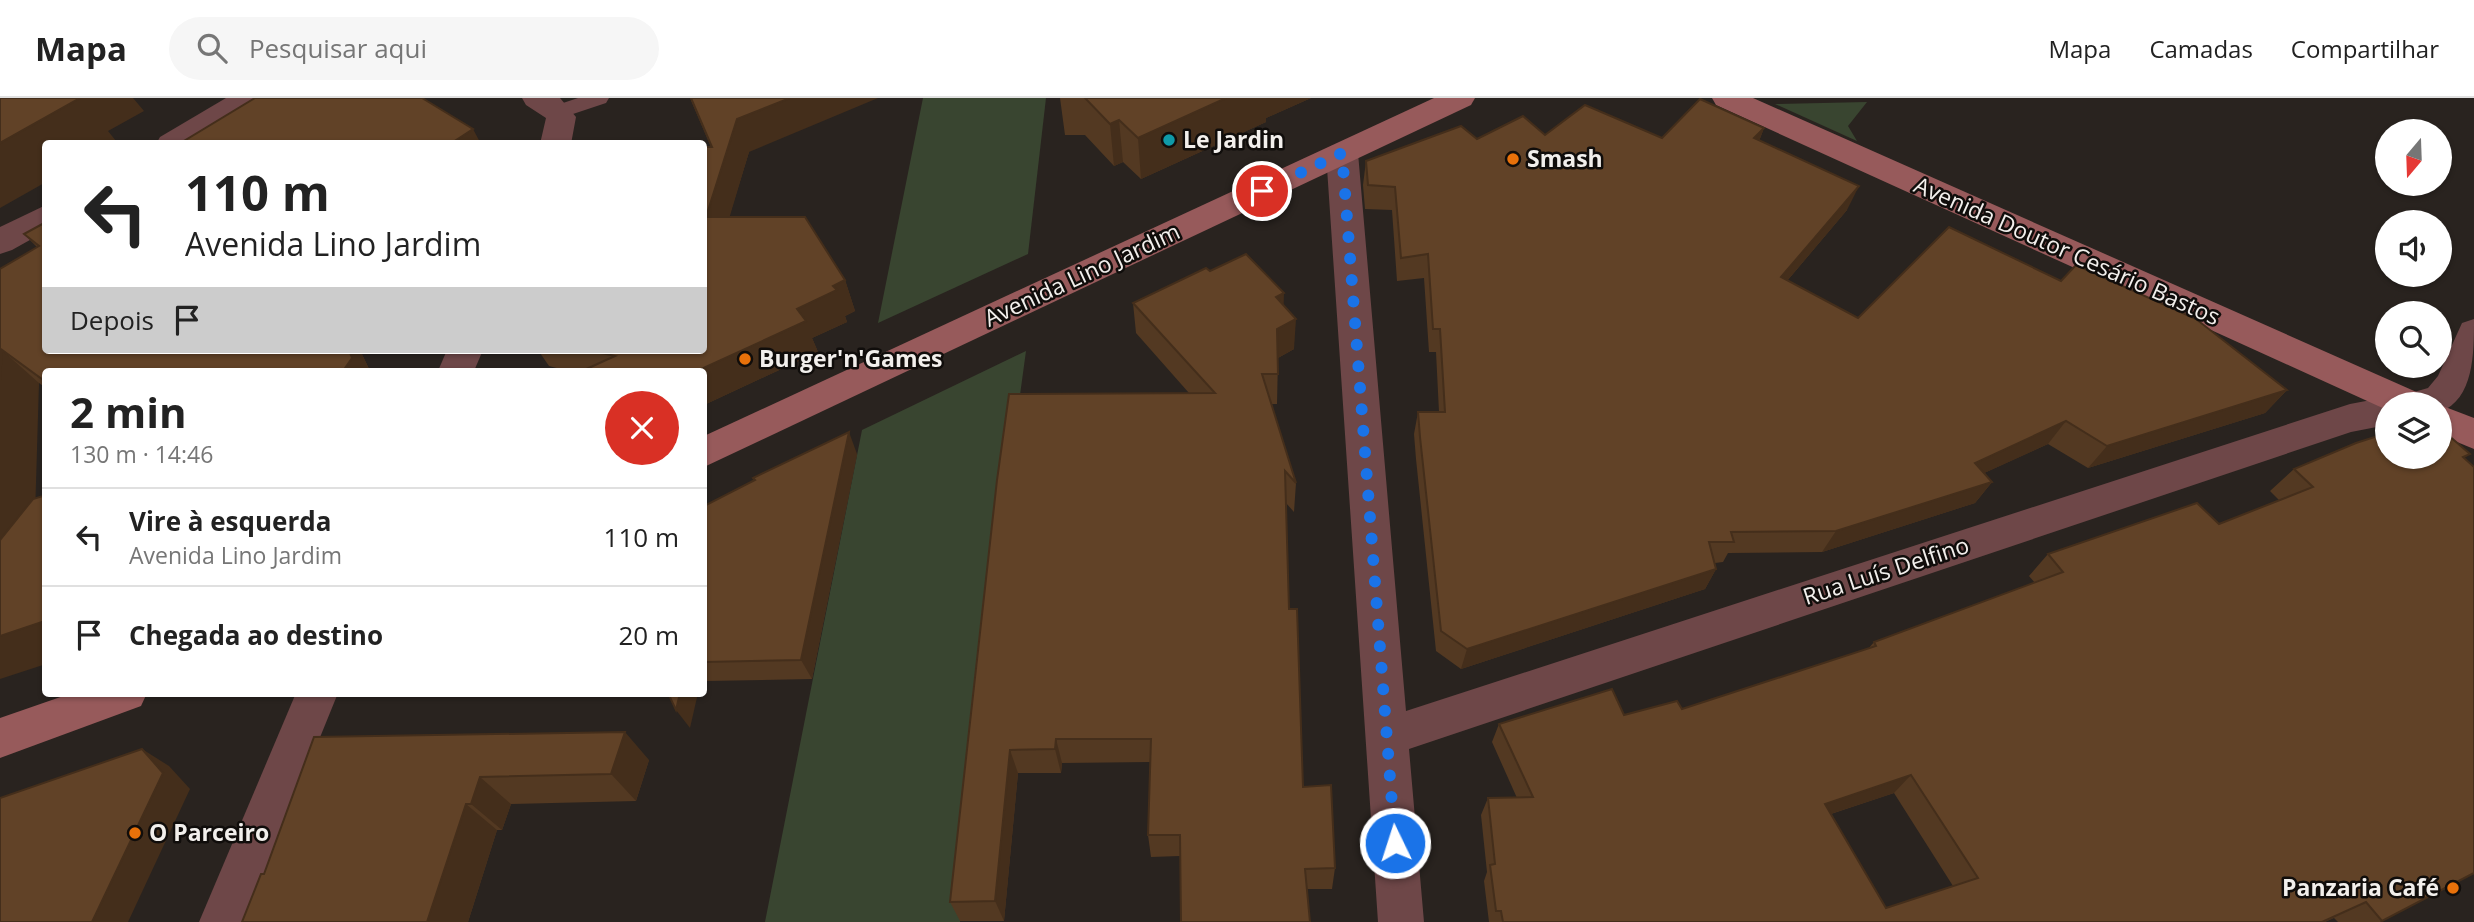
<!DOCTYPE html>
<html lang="pt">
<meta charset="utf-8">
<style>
body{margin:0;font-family:"Open Sans",sans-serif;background:#f6f6f6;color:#222;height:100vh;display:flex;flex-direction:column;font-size:26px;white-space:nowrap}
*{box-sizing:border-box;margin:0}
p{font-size:23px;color:#767676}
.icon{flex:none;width:38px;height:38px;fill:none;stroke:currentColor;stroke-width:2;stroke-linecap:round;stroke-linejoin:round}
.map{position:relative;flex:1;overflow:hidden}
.drawer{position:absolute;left:42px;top:270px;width:665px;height:329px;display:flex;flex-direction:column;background:#fff;border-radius:7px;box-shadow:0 2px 5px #0004}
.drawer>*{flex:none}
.guide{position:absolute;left:42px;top:42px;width:665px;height:214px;border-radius:7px;box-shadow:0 2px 5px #0004;background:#fff;color:#222;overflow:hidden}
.needle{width:46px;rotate:199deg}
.buttons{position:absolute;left:2375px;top:21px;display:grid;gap:14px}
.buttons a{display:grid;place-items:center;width:77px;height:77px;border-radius:50%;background:#fff;box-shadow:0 2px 5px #0004;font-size:35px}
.pin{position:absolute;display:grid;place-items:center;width:60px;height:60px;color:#fff;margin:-30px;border:4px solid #fff;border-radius:50%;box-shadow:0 2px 7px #0007}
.me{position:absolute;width:77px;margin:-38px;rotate:356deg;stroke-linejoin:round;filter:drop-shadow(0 0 5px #0008)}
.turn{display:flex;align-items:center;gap:24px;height:147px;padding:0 28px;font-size:32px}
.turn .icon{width:91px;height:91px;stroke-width:2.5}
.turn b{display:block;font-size:49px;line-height:60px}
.then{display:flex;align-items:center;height:66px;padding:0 28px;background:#0003;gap:14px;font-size:26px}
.round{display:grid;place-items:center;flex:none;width:74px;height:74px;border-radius:37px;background:#f6f6f6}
.overview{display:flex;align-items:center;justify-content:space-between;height:119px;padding:0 28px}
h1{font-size:42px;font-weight:700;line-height:52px}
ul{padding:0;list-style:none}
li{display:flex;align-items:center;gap:21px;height:98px;padding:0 28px;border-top:2px solid #e0e0e0}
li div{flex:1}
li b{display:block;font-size:26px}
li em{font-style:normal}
header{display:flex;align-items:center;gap:42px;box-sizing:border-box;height:98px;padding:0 35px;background:#fff;border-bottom:2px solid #e0e0e0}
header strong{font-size:33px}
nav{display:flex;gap:38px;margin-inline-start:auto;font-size:24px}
.search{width:490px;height:63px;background:#f6f6f6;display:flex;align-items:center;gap:18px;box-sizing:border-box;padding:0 24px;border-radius:38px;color:#767676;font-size:26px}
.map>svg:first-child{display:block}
.green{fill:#394530}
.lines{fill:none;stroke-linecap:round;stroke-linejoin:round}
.lane{fill:#6e4748;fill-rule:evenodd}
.street{fill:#6e4748;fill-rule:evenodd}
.secondary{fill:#975a5b;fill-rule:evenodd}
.wall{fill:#533922;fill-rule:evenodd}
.shaded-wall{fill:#442e1b}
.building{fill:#614227;stroke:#442e1b;stroke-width:2;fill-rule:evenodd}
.route{stroke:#1a73e8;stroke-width:12;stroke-dasharray:0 21.6}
.culture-dot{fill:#0f9aa8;stroke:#100d0b;stroke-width:2.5}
.food-dot{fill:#e8710a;stroke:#100d0b;stroke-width:2.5}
.labels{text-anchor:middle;stroke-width:5;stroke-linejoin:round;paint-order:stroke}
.poi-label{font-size:23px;font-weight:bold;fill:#f2efec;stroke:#100d0b;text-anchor:start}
.street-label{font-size:23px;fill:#f2efec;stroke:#100d0b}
</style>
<header>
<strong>Mapa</strong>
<div class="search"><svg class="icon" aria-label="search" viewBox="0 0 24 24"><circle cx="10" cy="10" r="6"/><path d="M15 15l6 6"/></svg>Pesquisar aqui</div>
<nav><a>Mapa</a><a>Camadas</a><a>Compartilhar</a></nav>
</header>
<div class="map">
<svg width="2474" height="824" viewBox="0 0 2474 824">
<rect width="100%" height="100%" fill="#29231f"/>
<g class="green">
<path d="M 923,0 L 1046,0 L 1028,156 L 878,225 Z"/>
<path d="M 1867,4 L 1848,28 L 1857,43 L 1775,6 Z"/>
<path d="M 1026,253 L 1008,385 L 960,824 L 765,824 L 862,332 Z"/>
</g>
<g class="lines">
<path class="lane" d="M 578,0 L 609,0 L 606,5 L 558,21 L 551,19 L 548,14 L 551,9 Z"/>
<g class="street">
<path d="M 226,0 L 264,0 L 260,7 L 195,46 L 156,46 L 160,39 Z"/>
<path d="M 522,0 L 560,0 L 576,19 L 571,46 L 540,46 L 546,20 L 526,7 Z"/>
<path d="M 1342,45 L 1353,48 L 1358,55 L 1406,613 L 2350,306 L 2387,299 L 2400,303 L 2402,306 L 2387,306 L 2387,327 L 2351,334 L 1409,651 L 1424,824 L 1378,824 L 1326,55 L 1331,48 Z"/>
<path d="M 46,107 L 46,133 L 12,152 L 0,156 L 0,129 Z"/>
<path d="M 2474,221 C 2474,256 2474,301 2440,314 L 2440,306 L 2402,306 L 2407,296 L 2428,290 L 2438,278 L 2462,225 Z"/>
<path d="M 447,252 L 483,252 L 474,273 L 438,273 Z"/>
<path d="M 296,595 L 338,595 L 245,824 L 199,824 Z"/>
</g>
<g class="secondary">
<path d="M 1434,0 L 1475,0 L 1471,7 L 704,369 L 704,338 Z"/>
<path d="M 1712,0 L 1753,0 L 2421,296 L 2426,306 L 2387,306 L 2387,312 L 1716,7 Z"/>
<path d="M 2440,307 L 2474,320 L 2474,351 L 2440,337 Z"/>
<path d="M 72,595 L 147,595 L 141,608 L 0,660 L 0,620 Z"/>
</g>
</g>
<g class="wall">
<path d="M 690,0 L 749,54 L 729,119 L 845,182 L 855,213 L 845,218 L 847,224 L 812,240 L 818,254 L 704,307 L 704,273 L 568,273 L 549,268 L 538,252 L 704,252 L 711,49 Z"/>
<path d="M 1060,0 L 1311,0 L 1266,20 L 1266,24 L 1141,81 L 1123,64 L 1114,68 L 1085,37 L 1065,37 Z"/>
<path d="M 1764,30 L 1759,43 L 1847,112 L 1787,183 L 1858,220 L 2061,183 L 2287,292 L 2265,315 L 2088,370 L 2048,346 L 1984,375 L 1992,384 L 1975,405 L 1822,454 L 1728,455 L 1723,464 L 1715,465 L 1716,471 L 1705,491 L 1461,571 L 1436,553 L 1416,361 L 1414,336 L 1418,314 L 1439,314 L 1436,254 L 1429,254 L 1424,180 L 1397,183 L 1392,112 L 1365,111 L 1363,87 L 1366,63 L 1477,41 L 1545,37 L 1662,40 Z"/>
<path d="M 46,124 L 46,252 L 360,252 L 370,273 L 46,273 L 46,290 L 39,285 L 0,581 L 0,171 L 37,149 L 24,136 Z"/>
<path d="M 1133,205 L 1284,208 L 1294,251 L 1278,260 L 1277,306 L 1271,306 L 1296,385 L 1294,414 L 1286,405 L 1289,511 L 1303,689 L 1335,770 L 1332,791 L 1307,791 L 1180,758 L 1151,759 L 1148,737 L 1150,664 L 1062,665 L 1061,675 L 1018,675 L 1004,823 L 960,823 L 950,804 L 997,382 L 1189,295 L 1136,235 Z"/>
<path d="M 857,356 L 812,581 L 704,583 L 704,408 Z"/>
<path d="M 2470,356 L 2464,360 L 2474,775 L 2380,824 L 2338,824 L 2334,820 L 2325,824 L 1489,824 L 1484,783 L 1487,774 L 1481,717 L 1488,700 L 1517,700 L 1492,644 L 1499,626 L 1624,617 L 1682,611 L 1868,551 L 1874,544 L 2035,485 L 2029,478 L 2048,456 L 2219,426 L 2279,402 L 2270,393 L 2294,371 ZM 1894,695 L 1953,788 L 1886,810 L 1831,716 Z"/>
<path d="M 314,639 L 649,662 L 636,703 L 511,706 L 502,732 L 497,732 L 468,824 L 243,824 L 264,776 Z"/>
</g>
<g class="shaded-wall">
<path d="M 75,0 L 133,0 L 144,13 L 108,33 L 116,43 L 112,46 L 46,46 L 46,84 L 0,110 L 0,45 Z"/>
<path d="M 790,0 L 878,0 L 749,54 L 720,151 L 706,119 L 737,21 Z"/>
<path d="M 1226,0 L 1311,0 L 1266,20 L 1266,24 L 1141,81 L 1138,40 Z"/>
<path d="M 1119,22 L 1123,64 L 1114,68 L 1110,26 Z"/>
<path d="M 1764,30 L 1755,54 L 1754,40 Z"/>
<path d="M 473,31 L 481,46 L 450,46 Z"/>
<path d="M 1859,88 L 1847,112 L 1770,203 L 1781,179 Z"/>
<path d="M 845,182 L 855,213 L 845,218 L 847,224 L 812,240 L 818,254 L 704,307 L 704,273 L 697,273 L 833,188 Z"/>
<path d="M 1284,195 L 1283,226 L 1276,199 Z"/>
<path d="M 1296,221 L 1294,251 L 1276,261 L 1277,231 Z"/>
<path d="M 2,252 L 39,285 L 33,484 L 0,459 L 0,284 Z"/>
<path d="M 349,252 L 360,252 L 370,273 L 343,273 Z"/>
<path d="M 2287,292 L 2265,315 L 2088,370 L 2107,348 Z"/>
<path d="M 2066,323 L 2048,346 L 1958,387 L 1975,365 Z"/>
<path d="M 849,334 L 857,356 L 812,581 L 801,562 Z"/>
<path d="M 1992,384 L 1975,405 L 1822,454 L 1836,433 Z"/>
<path d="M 1716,471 L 1705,491 L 1461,571 L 1467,551 Z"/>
<path d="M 46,503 L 46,566 L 0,581 L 0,538 Z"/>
<path d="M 680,595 L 698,595 L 690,630 L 676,612 Z"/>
<path d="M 625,634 L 649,662 L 636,703 L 611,676 Z"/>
<path d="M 1056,641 L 1062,665 L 1061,675 L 1055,651 Z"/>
<path d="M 142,651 L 169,668 L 190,691 L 128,824 L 92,824 Z"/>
<path d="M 1010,652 L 1018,675 L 1004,823 L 995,803 Z"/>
<path d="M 1911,677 L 1894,695 L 1809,723 L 1825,706 Z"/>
<path d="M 480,679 L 511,706 L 502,732 L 471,706 Z"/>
<path d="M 466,706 L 497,732 L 468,824 L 427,824 Z"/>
</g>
<g class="building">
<path d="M 0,0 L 80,0 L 0,45 Z"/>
<path d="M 255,0 L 422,0 L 473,31 L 450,46 L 179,46 Z"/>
<path d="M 691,0 L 790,0 L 737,21 L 706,119 L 805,119 L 845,182 L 833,188 L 837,192 L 797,211 L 806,223 L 697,273 L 582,273 L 615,258 L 589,252 L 704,252 L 704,49 L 712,49 Z"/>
<path d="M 1085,0 L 1226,0 L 1138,40 L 1119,22 L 1110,26 Z"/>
<path d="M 1700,1 L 1764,30 L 1754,40 L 1859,88 L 1781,179 L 1858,220 L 1949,129 L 2061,183 L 2076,167 L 2196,221 L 2287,292 L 2107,348 L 2066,323 L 1975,365 L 1992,384 L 1836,433 L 1731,434 L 1734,444 L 1709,444 L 1716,471 L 1467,551 L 1441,533 L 1420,339 L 1418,314 L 1445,314 L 1440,231 L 1433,231 L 1428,156 L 1401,160 L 1395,89 L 1368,87 L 1366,63 L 1461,28 L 1477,41 L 1523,18 L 1545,37 L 1585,7 L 1662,40 Z"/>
<path d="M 46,124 L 46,252 L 349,252 L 352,260 L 343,273 L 46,273 L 46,284 L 2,252 L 0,284 L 0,171 L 39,148 L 24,136 Z"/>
<path d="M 1246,156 L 1284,195 L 1276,199 L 1296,221 L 1277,231 L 1278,276 L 1262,276 L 1296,385 L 1285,373 L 1289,511 L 1297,511 L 1303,689 L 1331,687 L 1335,770 L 1305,771 L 1310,824 L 1181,824 L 1180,737 L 1148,737 L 1151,641 L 1056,641 L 1055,651 L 1010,652 L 995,803 L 950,804 L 997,382 L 1009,296 L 1215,295 L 1133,205 L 1206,170 L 1210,173 Z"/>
<path d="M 2440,330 L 2470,356 L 2463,359 L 2474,369 L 2474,775 L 2382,823 L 2366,804 L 2322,824 L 1503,824 L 1501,813 L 1496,813 L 1490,767 L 1495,766 L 1488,700 L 1533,699 L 1499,626 L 1612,591 L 1624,617 L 1677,603 L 1682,611 L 1876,548 L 1874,544 L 2063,474 L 2048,456 L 2197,405 L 2219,426 L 2313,389 L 2294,371 L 2356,345 L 2387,335 L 2387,359 L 2440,359 ZM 1911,677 L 1978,780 L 1886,810 L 1825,706 Z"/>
<path d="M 849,334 L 801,562 L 704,564 L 704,408 L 755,382 L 753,380 Z"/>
<path d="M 46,397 L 45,523 L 0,538 L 0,442 L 33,401 Z"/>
<path d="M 668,595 L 680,595 L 676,612 Z"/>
<path d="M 625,634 L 611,676 L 480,679 L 471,706 L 466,706 L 427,824 L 242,824 L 261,776 L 264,776 L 314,639 Z"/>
<path d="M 142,651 L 163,675 L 92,824 L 0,824 L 0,700 Z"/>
</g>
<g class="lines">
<path class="route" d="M 1262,93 L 1342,55 L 1395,745"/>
</g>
<circle class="culture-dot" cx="1169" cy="42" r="7"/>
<g class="food-dot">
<circle cx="1513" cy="61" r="7"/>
<circle cx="745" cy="261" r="7"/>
<circle cx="135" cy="735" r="7"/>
<circle cx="2453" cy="790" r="7"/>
</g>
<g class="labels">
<g class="poi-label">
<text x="1183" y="50">Le Jardin</text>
<text x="1527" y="69">Smash</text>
<text x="759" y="269">Burger'n'Games</text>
<text x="149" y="743">O Parceiro</text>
<text x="2439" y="798" text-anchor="end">Panzaria Café</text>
</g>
<g class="street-label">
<text transform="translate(2067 153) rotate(24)" y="8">Avenida Doutor Cesário Bastos</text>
<text transform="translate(1082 177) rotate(-25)" y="8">Avenida Lino Jardim</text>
<text transform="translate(1886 473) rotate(-18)" y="8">Rua Luís Delfino</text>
</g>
</g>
</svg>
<div class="buttons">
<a><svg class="needle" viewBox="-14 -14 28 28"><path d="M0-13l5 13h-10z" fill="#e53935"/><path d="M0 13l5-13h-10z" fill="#767676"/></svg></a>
<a><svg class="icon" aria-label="sound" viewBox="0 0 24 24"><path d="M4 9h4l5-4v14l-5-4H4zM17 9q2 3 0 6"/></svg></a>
<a><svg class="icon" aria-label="search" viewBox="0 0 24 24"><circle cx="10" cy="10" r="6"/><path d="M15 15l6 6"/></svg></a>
<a><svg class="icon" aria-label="layers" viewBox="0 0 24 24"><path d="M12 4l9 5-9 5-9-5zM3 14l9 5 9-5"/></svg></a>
</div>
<div class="pin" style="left:1262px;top:93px;background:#d93025"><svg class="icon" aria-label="arrive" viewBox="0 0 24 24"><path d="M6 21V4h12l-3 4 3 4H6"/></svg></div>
<svg class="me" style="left:1395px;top:745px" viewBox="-20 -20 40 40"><circle r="17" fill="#1a73e8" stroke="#fff" stroke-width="3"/><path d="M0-11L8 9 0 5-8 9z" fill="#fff"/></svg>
<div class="guide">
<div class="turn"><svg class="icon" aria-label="left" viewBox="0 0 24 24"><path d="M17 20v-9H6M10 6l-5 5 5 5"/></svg><div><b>110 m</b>Avenida Lino Jardim</div></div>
<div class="then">Depois<svg class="icon" aria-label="arrive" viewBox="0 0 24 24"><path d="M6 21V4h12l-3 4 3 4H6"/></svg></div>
</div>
<section class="drawer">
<div class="overview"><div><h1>2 min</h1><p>130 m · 14:46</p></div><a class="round" style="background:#d93025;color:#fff"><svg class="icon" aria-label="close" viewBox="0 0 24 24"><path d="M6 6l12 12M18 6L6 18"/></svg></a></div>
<ul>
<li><svg class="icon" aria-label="left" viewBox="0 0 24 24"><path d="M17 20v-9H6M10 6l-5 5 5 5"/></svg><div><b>Vire à esquerda</b><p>Avenida Lino Jardim</p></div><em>110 m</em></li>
<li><svg class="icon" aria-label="arrive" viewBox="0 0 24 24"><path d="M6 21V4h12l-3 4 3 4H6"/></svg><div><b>Chegada ao destino</b></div><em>20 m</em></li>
</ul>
</section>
</div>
